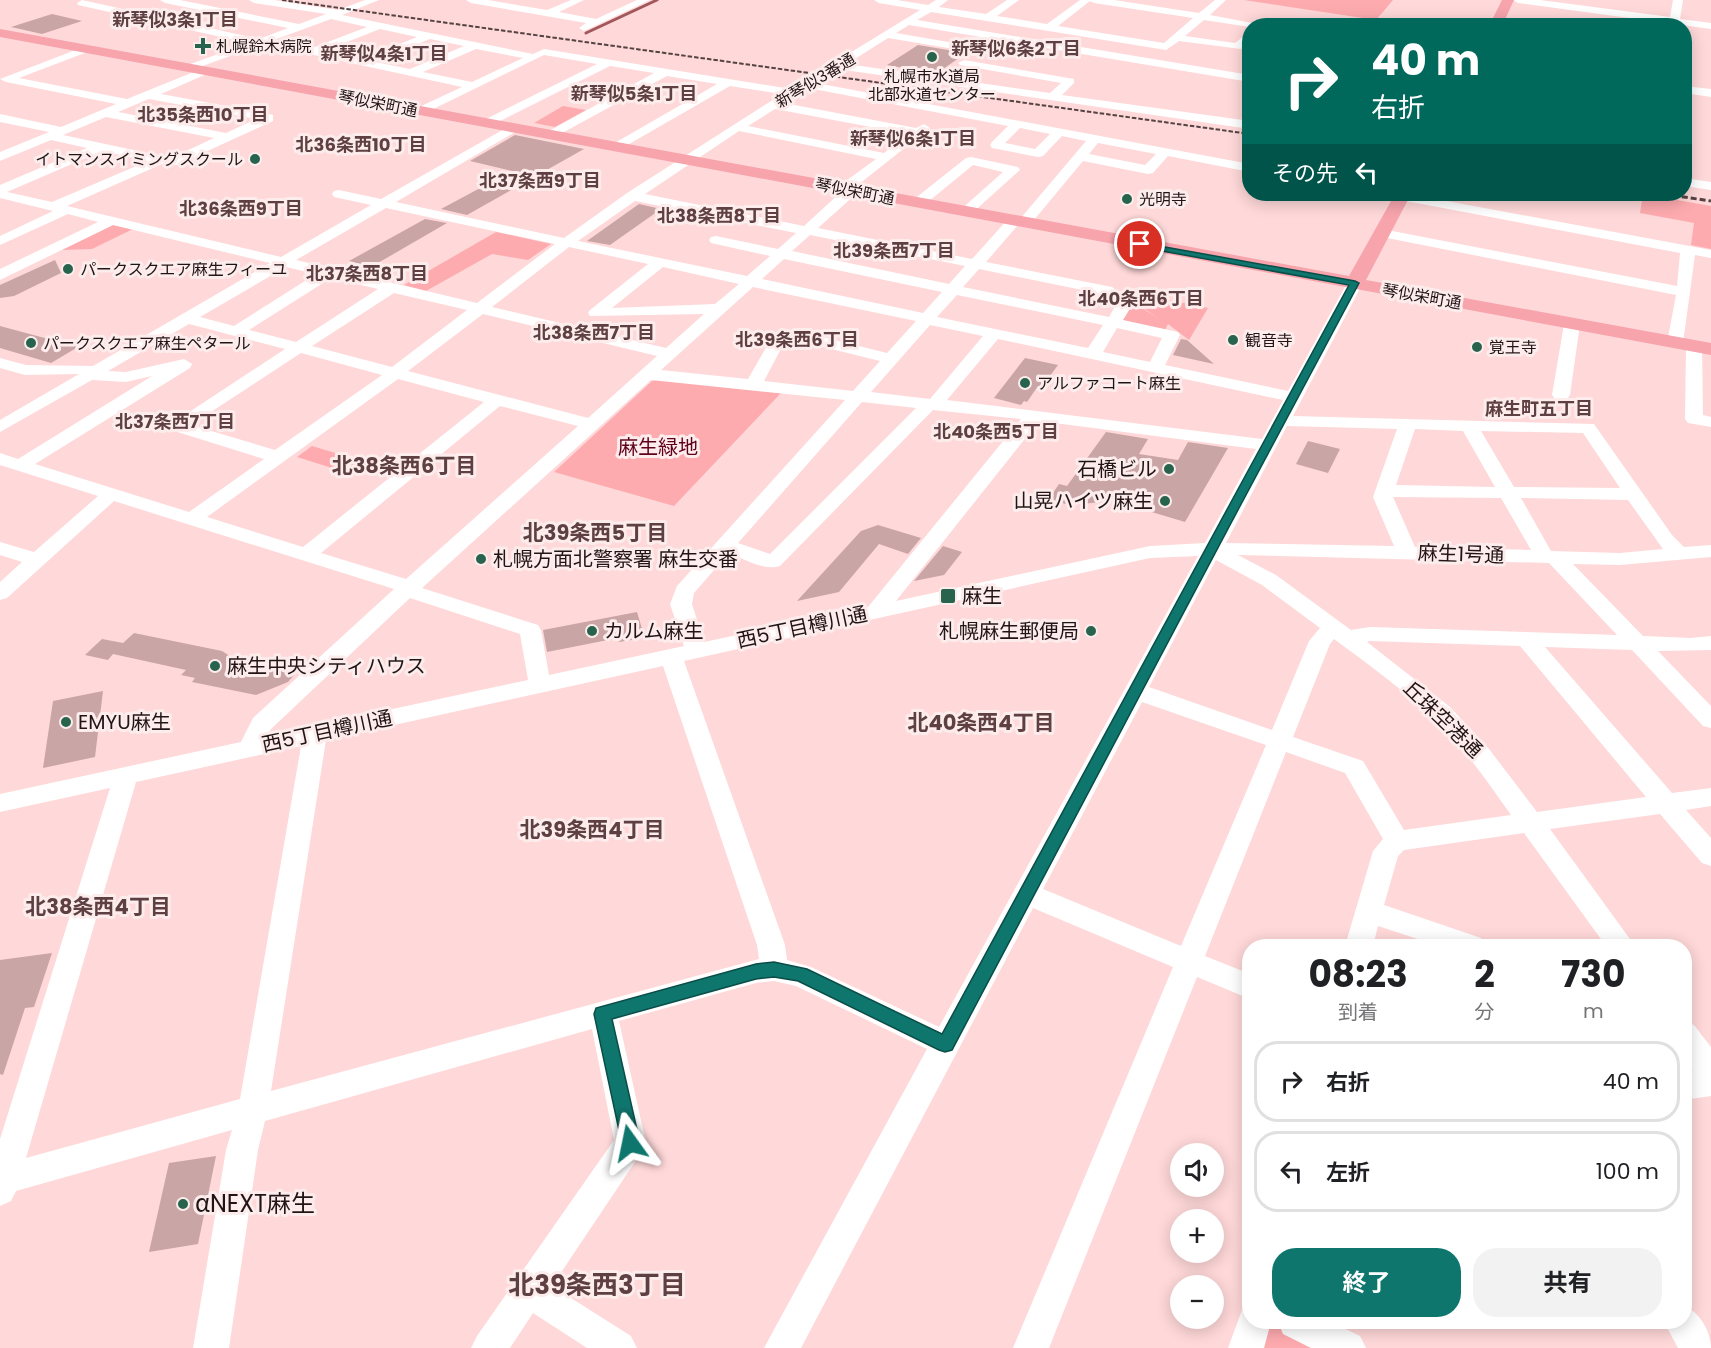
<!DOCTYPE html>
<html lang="ja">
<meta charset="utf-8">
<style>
body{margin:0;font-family:Poppins,"Noto Sans JP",sans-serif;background:#f2f2f2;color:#202124;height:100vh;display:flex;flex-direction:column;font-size:22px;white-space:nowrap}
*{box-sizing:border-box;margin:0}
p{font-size:20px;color:#757577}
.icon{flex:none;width:33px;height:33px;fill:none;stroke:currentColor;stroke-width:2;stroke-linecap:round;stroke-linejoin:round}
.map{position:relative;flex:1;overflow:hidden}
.panel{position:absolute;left:1242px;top:939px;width:450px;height:390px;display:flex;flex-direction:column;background:#fff;border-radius:24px;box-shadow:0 3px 15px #0003}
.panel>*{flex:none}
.hud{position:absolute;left:1242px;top:18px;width:450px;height:183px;border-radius:24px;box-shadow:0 3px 15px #0003;background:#00695c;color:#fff;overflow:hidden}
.tools{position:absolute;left:1170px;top:1143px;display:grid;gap:12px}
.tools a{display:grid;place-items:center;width:54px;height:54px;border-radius:50%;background:#fff;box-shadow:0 3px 15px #0003;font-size:30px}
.pin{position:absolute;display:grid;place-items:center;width:51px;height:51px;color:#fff;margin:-26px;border:3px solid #fff;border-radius:50%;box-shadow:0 2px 6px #0007}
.me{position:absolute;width:66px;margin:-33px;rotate:348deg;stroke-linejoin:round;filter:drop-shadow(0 0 4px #0008)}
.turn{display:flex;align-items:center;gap:21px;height:126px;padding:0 30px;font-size:27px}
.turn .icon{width:78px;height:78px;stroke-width:2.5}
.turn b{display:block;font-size:42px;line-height:51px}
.then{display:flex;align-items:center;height:57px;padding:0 30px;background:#0003;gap:12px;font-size:22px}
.eta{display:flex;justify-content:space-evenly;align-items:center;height:102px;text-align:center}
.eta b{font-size:36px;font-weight:700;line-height:42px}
.cta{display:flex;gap:12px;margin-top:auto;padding:12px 30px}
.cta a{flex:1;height:69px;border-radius:24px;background:#0f766e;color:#fff;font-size:24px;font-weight:700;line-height:69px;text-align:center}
.cta a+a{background:#f2f2f2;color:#202124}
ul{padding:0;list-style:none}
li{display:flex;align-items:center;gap:18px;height:81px;margin:0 12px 9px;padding:0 18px;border:3px solid #e0e0e0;border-radius:24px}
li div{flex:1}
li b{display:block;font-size:22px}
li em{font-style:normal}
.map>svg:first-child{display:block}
.green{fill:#feabaf}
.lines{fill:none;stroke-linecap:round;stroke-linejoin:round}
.stream{stroke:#a1585d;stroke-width:3}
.building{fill:#caa5a6}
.minor{fill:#fff;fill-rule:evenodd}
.major{fill:#f7a4ad;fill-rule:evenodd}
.rail-far1{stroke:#554243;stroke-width:2;stroke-dasharray:4.5 2;stroke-linecap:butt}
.rail{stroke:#554243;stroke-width:3;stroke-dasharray:6 3;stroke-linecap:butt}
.route{fill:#0f766e;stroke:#0a4d48;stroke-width:1.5}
.poi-dot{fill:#28634d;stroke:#fcecec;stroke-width:2}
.labels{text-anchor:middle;stroke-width:6;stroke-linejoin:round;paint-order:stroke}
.far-poi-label{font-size:16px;fill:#211415;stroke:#fcecec;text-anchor:start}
.far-street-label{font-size:16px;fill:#211415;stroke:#fcecec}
.far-neighbourhood-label{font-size:18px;font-weight:bold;fill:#5f4042;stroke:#fcecec}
.park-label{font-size:20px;fill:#60011a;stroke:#fcecec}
.poi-label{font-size:20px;fill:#211415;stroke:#fcecec;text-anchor:start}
.street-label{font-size:20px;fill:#211415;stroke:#fcecec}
.neighbourhood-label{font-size:21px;font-weight:bold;fill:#5f4042;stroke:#fcecec}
.near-poi-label{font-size:24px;fill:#211415;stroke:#fcecec;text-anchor:start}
.near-neighbourhood-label{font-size:26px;font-weight:bold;fill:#5f4042;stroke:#fcecec}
</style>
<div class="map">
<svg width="1711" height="1348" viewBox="0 0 1711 1348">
<rect width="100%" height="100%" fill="#ffd8d9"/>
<g class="green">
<path d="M 1244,0 L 1393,0 L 1376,20 Z"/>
<path d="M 563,106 L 586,110 L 555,127 L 534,123 Z"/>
<path d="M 1643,194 L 1711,206 L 1711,249 L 1691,245 L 1694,223 L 1640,213 Z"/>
<path d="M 113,225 L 133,229 L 92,249 L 62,250 Z"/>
<path d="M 496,232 L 551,244 L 528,260 L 492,254 L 426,291 L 404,285 Z"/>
<path d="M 1164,299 L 1208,308 L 1189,340 L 1168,324 L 1165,330 L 1121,321 L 1132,302 L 1158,318 L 1136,303 Z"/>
<path d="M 659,379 L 781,393 L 674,506 L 554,472 L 652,381 Z"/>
<path d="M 312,446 L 362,461 L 348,473 L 297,457 Z"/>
<path d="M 1281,1326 L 1324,1348 L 1263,1348 L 1268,1329 Z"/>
</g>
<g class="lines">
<path class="stream" d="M 586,33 L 657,0"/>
</g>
<g class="building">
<path d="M 52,14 L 82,21 L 42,34 L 11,27 Z"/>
<path d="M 918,45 L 966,53 L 936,74 L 887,65 Z"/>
<path d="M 515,135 L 584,149 L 467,215 L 441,209 L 512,171 L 470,161 Z"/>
<path d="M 639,204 L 661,209 L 610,245 L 587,241 Z"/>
<path d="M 425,219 L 447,223 L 371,267 L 349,261 Z"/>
<path d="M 55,260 L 61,273 L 14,296 L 0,298 L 0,285 Z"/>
<path d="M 0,326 L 78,347 L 51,363 L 0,348 Z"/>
<path d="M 1181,339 L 1187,340 L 1214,364 L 1173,355 Z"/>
<path d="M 1025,358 L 1058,365 L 1042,387 L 1038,386 L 1027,402 L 1024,401 L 1021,405 L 994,398 Z"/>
<path d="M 1106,432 L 1148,439 L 1139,454 L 1178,460 L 1188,442 L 1228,448 L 1185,522 L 1115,501 L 1069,505 L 1049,499 L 1059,484 L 1067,486 Z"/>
<path d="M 1308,441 L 1340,449 L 1328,473 L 1296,464 Z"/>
<path d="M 878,525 L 921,538 L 908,554 L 879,544 L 839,592 L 797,601 L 861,531 Z"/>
<path d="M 943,546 L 962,552 L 944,575 L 914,581 Z"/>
<path d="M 637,612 L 643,632 L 635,634 L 637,639 L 619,642 L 618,638 L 547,652 L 543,630 Z"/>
<path d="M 134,633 L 222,651 L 236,660 L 274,668 L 282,659 L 304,664 L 288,682 L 256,695 L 192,682 L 195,678 L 181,675 L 186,670 L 113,654 L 108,660 L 85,655 L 102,639 L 123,643 Z"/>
<path d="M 103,691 L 95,757 L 43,768 L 53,701 Z"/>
<path d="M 52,953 L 34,1007 L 25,1008 L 3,1075 L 0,1074 L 0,960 Z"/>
<path d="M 216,1156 L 198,1244 L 149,1252 L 169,1163 Z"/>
</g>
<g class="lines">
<g class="minor">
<path d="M 82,0 L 259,39 L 288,28 L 165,3 L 160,0 L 180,0 L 299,24 L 326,14 L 254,3 L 249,0 L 274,0 L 338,10 L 365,0 L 379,0 L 342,15 L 533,54 L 544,49 L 791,89 L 920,10 L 879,3 L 874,0 L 897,0 L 928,5 L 936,0 L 948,0 L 939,7 L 986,14 L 1007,0 L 1019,0 L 997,16 L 1047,24 L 1080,0 L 1114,0 L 1199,13 L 1215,0 L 1226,0 L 1210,15 L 1268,26 L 1250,27 L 1204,20 L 1185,36 L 1235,43 L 1250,31 L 1250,41 L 1241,49 L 1179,41 L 1166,50 L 931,12 L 917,20 L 1250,75 L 1250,82 L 909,25 L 896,33 L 966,45 L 971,48 L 966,51 L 888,38 L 847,64 L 1050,93 L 1061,83 L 960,65 L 958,63 L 964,60 L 1074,79 L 1074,83 L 1062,95 L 1250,121 L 1250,129 L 838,69 L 816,83 L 1250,164 L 1250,172 L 1168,156 L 1153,173 L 1148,174 L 1083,161 L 1029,226 L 1018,225 L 986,262 L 1112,287 L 1134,302 L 1123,320 L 1178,332 L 1180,335 L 1165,365 L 1288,391 L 1347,283 L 1355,278 L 1363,283 L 1293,416 L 1594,424 L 1672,535 L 1684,547 L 1711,545 L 1711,557 L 1620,565 L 1573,564 L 1643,636 L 1691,638 L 1711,636 L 1711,650 L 1658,651 L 1711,706 L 1711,728 L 1703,726 L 1632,650 L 1545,647 L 1672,793 L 1711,788 L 1711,806 L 1686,810 L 1711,838 L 1711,866 L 1702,863 L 1660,814 L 1550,829 L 1635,946 L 1606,946 L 1524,833 L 1404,850 L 1398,856 L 1384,905 L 1481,938 L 1485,946 L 1439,946 L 1378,926 L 1373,946 L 1345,946 L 1373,851 L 1383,839 L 1345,773 L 1286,752 L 1205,956 L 1250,974 L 1250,999 L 1197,977 L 1049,1348 L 1013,1348 L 1173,967 L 1033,908 L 801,1348 L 764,1348 L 927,1049 L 796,986 L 774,981 L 756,983 L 619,1021 L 646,1143 L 641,1153 L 552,1286 L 631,1336 L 637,1348 L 587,1348 L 533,1313 L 510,1348 L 471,1348 L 477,1336 L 614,1140 L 592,1029 L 265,1121 L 258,1150 L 229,1348 L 193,1348 L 226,1150 L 232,1130 L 16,1191 L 11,1201 L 0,1206 L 0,1139 L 110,788 L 0,812 L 0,794 L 241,742 L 253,718 L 394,589 L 114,501 L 7,598 L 0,600 L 0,582 L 22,562 L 0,555 L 0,542 L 34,552 L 98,496 L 0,465 L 0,453 L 18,459 L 152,376 L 126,382 L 92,380 L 0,432 L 0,420 L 79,374 L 25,375 L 0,368 L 0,358 L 26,365 L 93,366 L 270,263 L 113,225 L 0,280 L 0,269 L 98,222 L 68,214 L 0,245 L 0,236 L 53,211 L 0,198 L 0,185 L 87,148 L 51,140 L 0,161 L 0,152 L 49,132 L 0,122 L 0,114 L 61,127 L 116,104 L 6,82 L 0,79 L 86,46 L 91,49 L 90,51 L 19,78 L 127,99 L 201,69 L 209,69 L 209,73 L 161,94 L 269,114 L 273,115 L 273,121 L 177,165 L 162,164 L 67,206 L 281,257 L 371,205 L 334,197 L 332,194 L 334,191 L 339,190 L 381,199 L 513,124 L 519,128 L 517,131 L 396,202 L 564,238 L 627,193 L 782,94 L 730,86 L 617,151 L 613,150 L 611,147 L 613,144 L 717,84 L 667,76 L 551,139 L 545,135 L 547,132 L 654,73 L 610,66 L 488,127 L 484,126 L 484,120 L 597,64 L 544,55 L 421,115 L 417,114 L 417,108 L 462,87 L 263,44 L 189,71 L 185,70 L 185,66 L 248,43 L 78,5 L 77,3 ZM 1090,1 L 1094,3 L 1193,18 L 1164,43 L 1058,26 ZM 331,19 L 367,27 L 312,48 L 274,40 ZM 380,29 L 417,37 L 362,59 L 324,51 ZM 430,39 L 464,46 L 410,69 L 375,62 ZM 476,49 L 523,58 L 472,82 L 423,72 ZM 808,88 L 1008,126 L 992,142 L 990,145 L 992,148 L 1038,157 L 1043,156 L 1062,136 L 1086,141 L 1020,219 L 1009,218 L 972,259 L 818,228 L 856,194 L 858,191 L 854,188 L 930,128 L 924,124 L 916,128 L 784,103 ZM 149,99 L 256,119 L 226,133 L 118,112 ZM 775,109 L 908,134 L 884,153 L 748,126 ZM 106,117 L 214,138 L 171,158 L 63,135 ZM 1020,128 L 1050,134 L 1035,149 L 1005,143 ZM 739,131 L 876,159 L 839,186 L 837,189 L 841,192 L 804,226 L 645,194 ZM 1098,143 L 1156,154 L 1145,165 L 1089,154 ZM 102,151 L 148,161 L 52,202 L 7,192 ZM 635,201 L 796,233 L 778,249 L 716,236 L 711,237 L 709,240 L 711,243 L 770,256 L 747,276 L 578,241 ZM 386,208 L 555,244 L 477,303 L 296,260 ZM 810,235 L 965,266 L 949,284 L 792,251 ZM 569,247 L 648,264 L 590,310 L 588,313 L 590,316 L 704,314 L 666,348 L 492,307 ZM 784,259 L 942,292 L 923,313 L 762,279 ZM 286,267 L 316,274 L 234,326 L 200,317 ZM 663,267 L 739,284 L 715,304 L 612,308 ZM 979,269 L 1102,294 L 1117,303 L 1109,317 L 963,287 ZM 331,278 L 378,289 L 296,342 L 249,330 ZM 753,287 L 916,321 L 887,353 L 794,330 L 772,337 L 748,379 L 661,370 ZM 394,293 L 467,310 L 392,367 L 312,346 ZM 957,295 L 1103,325 L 1088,348 L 937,317 ZM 483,314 L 657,356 L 588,418 L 408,371 ZM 189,324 L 285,349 L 168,426 L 171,430 L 264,459 L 189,512 L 35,464 L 190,368 L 192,364 L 184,359 L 126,372 L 108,371 ZM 930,325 L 983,336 L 930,399 L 871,392 ZM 1117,328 L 1162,338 L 1150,362 L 1103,352 ZM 998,339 L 1283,400 L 1262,439 L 947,400 ZM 795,340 L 880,361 L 853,391 L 764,381 L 784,343 ZM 301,353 L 382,375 L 275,450 L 191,425 ZM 398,379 L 484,402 L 303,547 L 207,517 ZM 651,380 L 845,400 L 677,586 L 670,604 L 684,646 L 549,675 L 541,630 L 538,625 L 422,588 ZM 862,402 L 916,408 L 770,554 L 738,543 ZM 500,406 L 578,426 L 406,579 L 321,553 ZM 933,410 L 1021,419 L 868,607 L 704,642 L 692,604 L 694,593 L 729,553 C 744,559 764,571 780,566 ZM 1039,421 L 1256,449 L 1205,543 L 1150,546 L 896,601 ZM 1287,426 L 1397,429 L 1373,497 L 1394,546 L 1226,543 ZM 1415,429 L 1463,431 L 1495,487 L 1396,485 ZM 1481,431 L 1583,433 L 1620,488 L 1514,487 ZM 1393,497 L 1501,498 L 1531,550 L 1415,547 ZM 1521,498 L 1628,500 L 1663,549 L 1620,553 L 1551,551 ZM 1238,555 L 1549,563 L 1617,635 L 1370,627 L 1351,630 L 1276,575 ZM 1198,556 L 939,1027 L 811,967 L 787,960 L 785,945 L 684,661 L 1150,558 ZM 1216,560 L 1262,585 L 1320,628 L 1309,641 L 1272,730 L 1149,687 ZM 410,598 L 520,634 L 528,680 L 267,736 L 271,729 ZM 1334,639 C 1368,664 1402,689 1433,718 C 1463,746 1487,781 1511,815 L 1404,830 L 1363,761 L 1293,737 L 1330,644 ZM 1370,641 L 1520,646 L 1646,797 L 1537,812 L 1489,749 L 1450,707 L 1367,642 ZM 663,666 L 757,945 L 759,959 L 271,1091 L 326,740 ZM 1142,702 L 1266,745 L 1181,946 L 1043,889 ZM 301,746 L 240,1099 L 26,1158 L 136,782 Z"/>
<path d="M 466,0 L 488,0 L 547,10 L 571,0 L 584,0 L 559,12 L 596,19 L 637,0 L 650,0 L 584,31 L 579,28 L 586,23 L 471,3 Z"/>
<path d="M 1513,0 L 1540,0 L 1670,17 L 1673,0 L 1683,0 L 1680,19 L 1711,23 L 1711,29 L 1518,3 Z"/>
<path d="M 1684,86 L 1711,89 L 1711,97 L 1684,93 Z"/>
<path d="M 971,157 L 1018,167 L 1020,170 L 970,215 L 960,215 L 958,212 L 1003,172 L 973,165 L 923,206 L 913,206 L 911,203 L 913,200 L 966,158 Z"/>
<path d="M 1684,178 L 1711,182 L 1711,190 L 1684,186 Z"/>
<path d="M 1383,194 L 1409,194 L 1711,250 L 1711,258 L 1695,255 L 1683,343 L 1675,348 L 1667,343 L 1676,295 L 1382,237 L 1375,233 L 1382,229 L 1677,286 L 1680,253 L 1390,198 Z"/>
<path d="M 1572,319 L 1580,324 L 1570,395 L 1567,399 L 1555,399 L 1552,395 L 1564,324 Z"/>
<path d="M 1694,341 L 1702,346 L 1703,415 L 1711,417 L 1711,427 L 1688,423 L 1685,419 L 1686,346 Z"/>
<path d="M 1684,1021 L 1694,1025 L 1711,1047 L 1711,1096 L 1684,1100 L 1684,1072 L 1693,1071 L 1684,1058 Z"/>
<path d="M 1684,1306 C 1700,1312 1711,1332 1711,1348 L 1678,1348 L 1664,1322 L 1684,1322 Z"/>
<path d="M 1250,1307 L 1250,1322 L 1271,1322 L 1264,1348 L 1228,1348 L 1242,1310 Z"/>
<path d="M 1278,1322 L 1331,1322 L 1360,1336 L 1366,1348 L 1311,1348 L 1283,1334 Z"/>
</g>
<g class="major">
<path d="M 1502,0 L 1514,0 L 1502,26 L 1489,26 Z"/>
<path d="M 0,29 L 1349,276 L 1395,194 L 1411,194 L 1366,280 L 1711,343 L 1711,355 L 0,37 Z"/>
</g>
<path class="rail-far1" d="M 282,0 L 1250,134"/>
<path class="rail" d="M 1664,194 L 1711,201"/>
</g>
<path class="route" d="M 1137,242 L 1355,281 L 1359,283 C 1222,538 1088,795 952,1050 L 945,1052 L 939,1050 L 798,981 L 774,977 L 756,979 L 612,1019 L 640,1143 L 637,1149 L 630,1152 L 623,1149 L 594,1014 L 596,1008 L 756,964 L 774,962 L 807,969 L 942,1034 L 1349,285 L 1140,247 L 1136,244 Z"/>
<g class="poi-dot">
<path d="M200 37h6v6h6v6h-6v6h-6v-6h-6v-6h6z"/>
<circle cx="932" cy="57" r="6"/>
<circle cx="255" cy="159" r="6"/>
<circle cx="1127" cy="199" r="6"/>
<circle cx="68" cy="269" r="6"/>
<circle cx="1233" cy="340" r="6"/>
<circle cx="31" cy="343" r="6"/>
<circle cx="1477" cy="347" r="6"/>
<circle cx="1025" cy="383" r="6"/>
<circle cx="1169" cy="469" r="6"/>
<circle cx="1165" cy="501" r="6"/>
<circle cx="481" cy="559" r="6"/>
<rect x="940" y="588" width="16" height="16" rx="3"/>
<circle cx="592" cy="631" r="6"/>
<circle cx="1091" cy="631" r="6"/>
<circle cx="215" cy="666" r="6"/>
<circle cx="66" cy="722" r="6"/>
<circle cx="183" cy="1204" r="6"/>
</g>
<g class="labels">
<g class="far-poi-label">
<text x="216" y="52">札幌鈴木病院</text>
<text x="932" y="82" text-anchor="middle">札幌市水道局<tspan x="932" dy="18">北部水道センター</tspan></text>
<text x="243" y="165" text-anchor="end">イトマンスイミングスクール</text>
<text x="1139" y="205">光明寺</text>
<text x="80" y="275">パークスクエア麻生フィーユ</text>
<text x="1245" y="346">観音寺</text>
<text x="43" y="349">パークスクエア麻生ペタール</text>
<text x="1489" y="353">覚王寺</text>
<text x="1037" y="389">アルファコート麻生</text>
</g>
<g class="far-street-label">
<text transform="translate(815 80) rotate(-31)" y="6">新琴似3番通</text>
<text transform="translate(378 103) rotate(11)" y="6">琴似栄町通</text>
<text transform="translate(855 191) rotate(11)" y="6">琴似栄町通</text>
<text transform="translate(1422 296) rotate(10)" y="6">琴似栄町通</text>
</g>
<g class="far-neighbourhood-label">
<text x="175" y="26">新琴似3条1丁目</text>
<text x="1016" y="55">新琴似6条2丁目</text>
<text x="384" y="60">新琴似4条1丁目</text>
<text x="634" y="100">新琴似5条1丁目</text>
<text x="203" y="121">北35条西10丁目</text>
<text x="913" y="145">新琴似6条1丁目</text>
<text x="361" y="151">北36条西10丁目</text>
<text x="540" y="187">北37条西9丁目</text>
<text x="241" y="215">北36条西9丁目</text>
<text x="719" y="222">北38条西8丁目</text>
<text x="894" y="257">北39条西7丁目</text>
<text x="367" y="280">北37条西8丁目</text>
<text x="1141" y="305">北40条西6丁目</text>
<text x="594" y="339">北38条西7丁目</text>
<text x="797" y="346">北39条西6丁目</text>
<text x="1539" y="415">麻生町五丁目</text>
<text x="175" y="428">北37条西7丁目</text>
<text x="996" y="438">北40条西5丁目</text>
</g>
<g class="park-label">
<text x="658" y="454">麻生緑地</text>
</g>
<g class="poi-label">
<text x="1157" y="476" text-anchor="end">石橋ビル</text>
<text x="1153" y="508" text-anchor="end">山晃ハイツ麻生</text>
<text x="493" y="566">札幌方面北警察署 麻生交番</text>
<text x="962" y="603">麻生</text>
<text x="604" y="638">カルム麻生</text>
<text x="1079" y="638" text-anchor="end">札幌麻生郵便局</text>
<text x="227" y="673">麻生中央シティハウス</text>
<text x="78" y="729">EMYU麻生</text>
</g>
<g class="street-label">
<text transform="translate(1461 554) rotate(2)" y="7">麻生1号通</text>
<text transform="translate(802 627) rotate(-12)" y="7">西5丁目樽川通</text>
<text transform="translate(1443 719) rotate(44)" y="7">丘珠空港通</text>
<text transform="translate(327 731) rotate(-12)" y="7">西5丁目樽川通</text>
</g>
<g class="neighbourhood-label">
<text x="404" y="473">北38条西6丁目</text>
<text x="595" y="540">北39条西5丁目</text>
<text x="981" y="730">北40条西4丁目</text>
<text x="592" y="837">北39条西4丁目</text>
<text x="98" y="914">北38条西4丁目</text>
</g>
<g class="near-poi-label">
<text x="195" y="1212">αNEXT麻生</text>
</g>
<g class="near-neighbourhood-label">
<text x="597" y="1294">北39条西3丁目</text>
</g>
</g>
</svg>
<div class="tools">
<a><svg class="icon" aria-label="sound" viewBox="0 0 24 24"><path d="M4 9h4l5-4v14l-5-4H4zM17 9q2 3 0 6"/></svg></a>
<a>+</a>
<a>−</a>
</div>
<div class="pin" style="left:1140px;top:244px;background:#d93025"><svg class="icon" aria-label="arrive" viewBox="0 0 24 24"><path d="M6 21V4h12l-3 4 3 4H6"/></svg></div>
<svg class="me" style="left:630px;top:1143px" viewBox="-20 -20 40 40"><path d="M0-17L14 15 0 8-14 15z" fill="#0f766e" stroke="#fff" stroke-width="4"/></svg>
<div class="hud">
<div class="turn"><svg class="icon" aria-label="right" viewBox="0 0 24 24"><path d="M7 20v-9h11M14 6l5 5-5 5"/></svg><div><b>40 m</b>右折</div></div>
<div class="then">その先<svg class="icon" aria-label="left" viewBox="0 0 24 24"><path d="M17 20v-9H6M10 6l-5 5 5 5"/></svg></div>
</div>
<section class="panel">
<div class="eta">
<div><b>08:23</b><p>到着</p></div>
<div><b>2</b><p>分</p></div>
<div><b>730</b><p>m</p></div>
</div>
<ul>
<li><svg class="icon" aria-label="right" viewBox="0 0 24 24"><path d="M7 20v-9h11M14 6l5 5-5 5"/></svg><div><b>右折</b></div><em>40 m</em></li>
<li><svg class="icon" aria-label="left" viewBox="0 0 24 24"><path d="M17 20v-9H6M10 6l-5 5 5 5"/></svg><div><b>左折</b></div><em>100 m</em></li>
</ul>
<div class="cta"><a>終了</a><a>共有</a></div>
</section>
</div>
